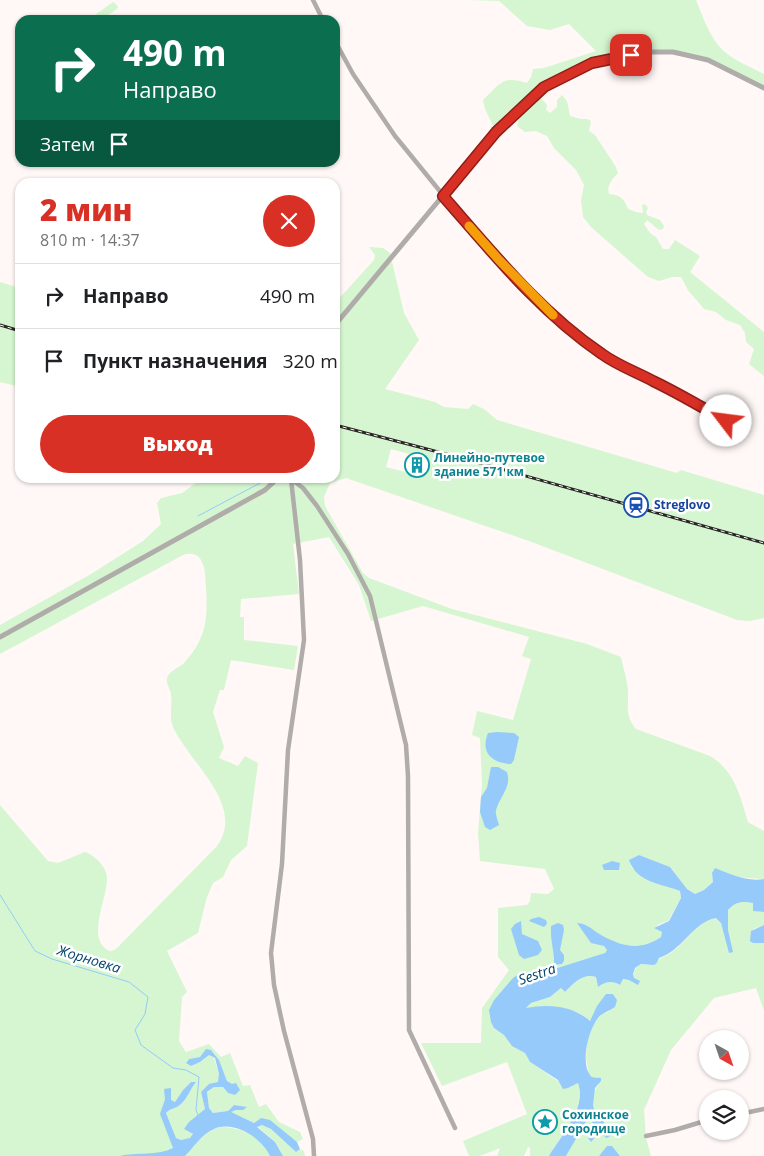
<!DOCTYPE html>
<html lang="ru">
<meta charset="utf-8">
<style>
body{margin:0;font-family:"Open Sans",sans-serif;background:#f6f6f6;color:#202124;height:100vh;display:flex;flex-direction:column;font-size:19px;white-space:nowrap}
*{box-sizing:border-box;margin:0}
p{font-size:16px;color:#757577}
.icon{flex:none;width:28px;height:28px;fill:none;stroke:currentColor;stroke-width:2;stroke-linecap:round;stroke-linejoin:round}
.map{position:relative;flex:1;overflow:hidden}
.details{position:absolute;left:15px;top:178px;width:325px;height:305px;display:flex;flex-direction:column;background:#fff;border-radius:15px;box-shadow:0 1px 4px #0004}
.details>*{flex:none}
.guide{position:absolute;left:15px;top:15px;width:325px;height:152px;border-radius:15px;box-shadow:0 1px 4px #0004;background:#0b6e4f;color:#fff;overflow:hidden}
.needle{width:32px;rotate:140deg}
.tools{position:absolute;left:699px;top:1030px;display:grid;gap:10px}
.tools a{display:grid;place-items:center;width:50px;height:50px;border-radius:50%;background:#fff;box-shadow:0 1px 4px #0004;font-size:25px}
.pin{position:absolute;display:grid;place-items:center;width:42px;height:42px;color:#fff;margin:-21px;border-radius:10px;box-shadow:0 2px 8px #0006}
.me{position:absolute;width:55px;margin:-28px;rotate:300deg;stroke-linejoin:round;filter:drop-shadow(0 0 4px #0008)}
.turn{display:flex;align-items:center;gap:18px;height:105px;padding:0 25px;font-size:22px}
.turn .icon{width:65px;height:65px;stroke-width:2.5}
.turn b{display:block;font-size:35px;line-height:42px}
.then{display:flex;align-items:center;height:48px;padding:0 25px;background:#0003;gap:10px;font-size:19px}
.round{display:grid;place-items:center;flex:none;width:52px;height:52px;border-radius:26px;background:#f6f6f6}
.headline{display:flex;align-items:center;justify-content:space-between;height:85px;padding:0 25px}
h1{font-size:30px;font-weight:800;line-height:38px;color:#d93025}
.cta{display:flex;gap:10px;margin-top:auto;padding:10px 25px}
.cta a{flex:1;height:58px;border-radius:30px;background:#d93025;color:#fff;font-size:20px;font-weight:800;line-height:58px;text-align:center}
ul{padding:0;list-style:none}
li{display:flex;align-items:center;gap:15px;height:65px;padding:0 25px;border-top:1px solid #e0e0e0}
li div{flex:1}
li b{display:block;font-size:19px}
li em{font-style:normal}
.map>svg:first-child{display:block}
.green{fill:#d6f6d1;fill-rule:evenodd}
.water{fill:#95cafa}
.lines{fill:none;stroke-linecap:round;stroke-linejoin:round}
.stream{stroke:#95cafa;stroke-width:1}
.minor{stroke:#afacaa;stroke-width:4.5}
.tertiary{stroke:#afacaa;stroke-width:5}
.rail-casing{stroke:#292625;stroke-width:3}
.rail{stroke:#fff;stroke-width:1;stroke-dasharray:4;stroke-linecap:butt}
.route-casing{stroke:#8d1f18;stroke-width:12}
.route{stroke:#d93025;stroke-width:9}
.slow{stroke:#f59e0b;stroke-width:9}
.labels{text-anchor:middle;stroke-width:5;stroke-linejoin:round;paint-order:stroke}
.culture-label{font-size:12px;font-weight:bold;fill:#0d838f;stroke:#fff;text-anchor:start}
.transit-label{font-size:12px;font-weight:bold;fill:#164399;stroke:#fff;text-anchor:start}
.water-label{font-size:14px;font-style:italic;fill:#02436e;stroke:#fff}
</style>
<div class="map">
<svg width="764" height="1156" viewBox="0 0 764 1156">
<rect width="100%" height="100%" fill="#fff8f6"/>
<g class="green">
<path d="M 467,0 L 696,0 C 702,15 708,32 718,45 C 729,59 749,66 764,74 L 764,88 L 708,60 L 673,52 L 648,52 L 592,63 L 544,87 L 496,132 L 485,109 L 483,100 C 500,84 502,75 527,83 L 531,77 L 533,69 L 544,68 L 596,51 L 569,24 L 550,30 L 527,26 L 499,1 Z"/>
<path d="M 113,2 L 117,5 L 118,8 C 108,16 101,20 88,20 Z"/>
<path d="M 562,95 L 567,101 L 570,116 L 581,119 L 587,119 L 591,121 L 589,131 L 595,135 L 616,167 L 618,173 C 613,178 606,186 609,194 C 620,195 624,198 628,209 L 636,212 L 643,213 L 642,205 L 645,204 L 648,208 L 646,212 L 647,215 L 660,220 L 664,226 L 663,229 L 659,230 L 647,220 L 644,224 L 650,233 L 656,237 L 663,249 L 669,249 L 675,240 L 700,256 L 690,272 L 764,332 L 764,376 L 749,364 L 754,349 L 746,342 L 745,333 L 740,325 L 726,320 L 716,312 L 704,309 L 688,290 L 681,277 L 672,277 L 659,281 L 648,277 L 591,227 L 583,217 L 581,200 L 584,185 L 576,170 L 554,148 L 547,136 L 536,131 L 525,132 L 517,126 C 519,113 529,104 540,97 L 547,105 L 546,110 L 550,113 L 557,107 L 557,100 Z"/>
<path d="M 369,247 L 383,248 L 390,253 L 404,313 L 419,340 L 385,389 L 435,402 L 444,407 L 468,409 L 473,404 L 484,409 L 497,420 L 677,473 L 681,470 L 764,495 L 764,618 L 750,621 L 737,620 L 529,541 L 346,478 L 330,483 L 324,497 L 325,506 L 363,573 L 369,578 L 452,609 L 587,644 L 621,657 C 623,668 627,679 628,690 C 629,707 624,714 636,729 L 710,756 C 735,771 740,796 748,822 L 764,831 L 764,879 L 746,878 L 733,876 L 723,871 L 712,873 L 713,882 L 704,890 L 695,894 L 687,889 L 670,867 L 639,855 L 630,860 L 632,868 L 680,891 L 681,898 L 668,921 L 659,924 L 655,928 L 662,932 L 661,937 C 640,951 623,947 602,936 C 593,931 588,924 578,923 C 584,936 599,938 607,950 L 604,954 L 548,971 L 530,972 L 503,990 L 494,1000 L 494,1028 L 504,1035 L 513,1046 L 525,1053 L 530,1062 L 568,1088 L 578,1083 C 586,1108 561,1136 549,1156 L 530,1156 L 530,1148 L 528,1147 L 524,1156 L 497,1156 L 500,1148 L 480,1156 L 469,1156 L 463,1141 L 527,1114 L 507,1062 L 442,1086 L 421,1043 L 481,1043 L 482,1008 L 509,970 L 498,957 L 498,908 L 527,905 L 530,901 L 531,893 L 548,894 L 554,889 L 545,869 L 480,861 L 478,833 L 482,784 L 480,738 L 472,735 L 477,711 L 513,720 L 531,659 L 522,656 L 529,637 L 423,606 L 371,621 L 359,585 L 329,537 L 293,544 L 299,594 L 241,599 L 240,617 L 244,617 L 244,640 L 298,646 L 294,670 L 231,660 L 224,690 L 220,690 L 213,712 L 224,747 L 219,758 L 238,766 L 245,756 L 258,763 L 247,846 L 231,860 L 223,877 L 213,883 L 207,897 L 198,933 L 167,951 L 187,992 L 182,997 L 179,1041 L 186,1052 L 209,1044 L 221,1057 L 230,1053 L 243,1086 L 250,1085 L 259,1107 L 266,1104 L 279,1122 L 300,1132 L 303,1139 L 297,1142 L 261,1118 L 254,1123 L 230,1112 L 246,1107 L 234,1105 L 228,1111 L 213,1113 L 209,1108 L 207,1093 L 214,1087 L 223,1087 L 228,1093 L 232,1084 L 227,1081 L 219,1060 L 211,1050 L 200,1057 L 189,1059 L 186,1062 L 191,1066 L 200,1062 L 209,1055 L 214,1058 L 219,1074 L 219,1082 L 201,1092 L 205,1109 L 184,1129 L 193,1134 L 190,1139 L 181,1140 L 176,1138 L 166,1113 C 169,1109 172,1109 177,1107 C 186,1103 190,1092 191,1082 L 183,1090 L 175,1102 L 165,1099 C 157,1118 169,1130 173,1148 L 168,1152 L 144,1156 L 0,1156 L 0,805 L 48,861 L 58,863 L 85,852 C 93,854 107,867 107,877 C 108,897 87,935 106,949 C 111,953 115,950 119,946 L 217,846 C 246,806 191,764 174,729 C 168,718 173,707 171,695 C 171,690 167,686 167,681 C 166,672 179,668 184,663 C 206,639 208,619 206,588 C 205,580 206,570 202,562 C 199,554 191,552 183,555 L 0,654 L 0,625 L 91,574 L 143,541 L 161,524 L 157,503 L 161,498 L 182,493 L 203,478 L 335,478 L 335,303 L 374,260 L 375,255 ZM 391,449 L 424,458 L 420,476 L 386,467 Z"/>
<path d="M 0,282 L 20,288 L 20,387 L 0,382 Z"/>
<path d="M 742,901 L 753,903 L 759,912 L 764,912 L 764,925 L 753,929 L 753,943 L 764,943 L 764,1011 L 756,988 L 714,998 L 671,1050 L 644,1110 L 646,1138 L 651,1156 L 620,1156 L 612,1146 L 608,1146 L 599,1156 L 566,1156 L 587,1119 L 592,1121 L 593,1126 L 588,1138 L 591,1141 L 599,1133 L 604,1135 L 613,1131 L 606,1129 C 603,1114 598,1117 594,1108 C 589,1099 596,1087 601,1081 L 601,1078 L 593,1078 L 589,1075 L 586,1058 L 587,1042 L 590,1029 L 601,1015 L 608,1012 L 617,1000 L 613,994 L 606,995 L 590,1021 C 571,1003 549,1007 525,1009 L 531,1003 L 550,997 L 561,988 L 565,992 C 574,983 583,973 596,977 L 598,987 C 606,982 611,980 620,985 L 623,979 L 629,980 L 634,978 C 632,971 636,968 641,964 L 653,965 C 660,956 664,958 672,952 C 688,941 696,921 716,918 L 721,923 L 730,953 L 727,922 L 728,910 L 735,903 Z"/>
<path d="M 262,1125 L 271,1129 L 296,1152 L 300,1149 L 304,1151 L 305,1156 L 283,1156 L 275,1142 L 257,1126 Z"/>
<path d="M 223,1127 C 243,1128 262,1137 270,1156 L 185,1156 C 195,1145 207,1128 223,1127 Z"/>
</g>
<g class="water">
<path d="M 497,732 L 514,733 L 519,737 L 514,760 L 511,764 C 492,763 480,753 488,733 Z"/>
<path d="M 491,767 L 498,767 L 507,772 C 512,787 500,796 496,810 C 495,814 498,821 499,825 L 490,830 L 485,827 L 480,812 L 481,797 L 487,788 Z"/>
<path d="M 639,855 L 670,867 L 687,889 L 695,894 L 704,890 L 713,882 L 712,873 L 715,868 C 731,874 746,882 764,879 L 764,912 L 753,911 L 753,903 C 742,901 736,901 728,910 L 728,930 L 733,952 L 729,953 L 721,923 L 716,918 C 693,922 683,950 659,958 L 656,964 L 653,965 L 641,964 L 635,968 L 633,974 L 634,978 L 640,981 L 638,985 L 629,980 L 623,979 L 620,985 C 611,980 606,982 598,987 L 596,977 C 583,973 574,983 565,992 L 561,988 L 550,997 L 531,1003 L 526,1008 C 548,1004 572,1005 590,1021 L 597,1006 L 606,994 L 613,994 L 617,1000 L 615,1007 C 611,1010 605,1012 601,1015 C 589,1025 580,1062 590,1075 C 592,1079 597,1077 601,1078 L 601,1081 L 595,1088 L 593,1105 L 594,1109 L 602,1115 L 606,1129 L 616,1132 L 607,1138 L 599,1133 L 591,1142 L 588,1138 L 593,1126 L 592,1121 L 587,1120 L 566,1156 L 549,1156 C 561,1136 587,1108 578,1083 L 568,1088 L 563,1089 L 558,1080 L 530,1062 L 525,1053 L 512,1046 L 504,1035 L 494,1028 L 491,1022 L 489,1010 L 494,1000 L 513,978 L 519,974 L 548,971 L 605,953 L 607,950 L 604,946 L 591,943 L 577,923 C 589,924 592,930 601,935 C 623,947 640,951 661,937 L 662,932 L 654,928 L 669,921 L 681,898 L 680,891 C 660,883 637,883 629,860 Z"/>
<path d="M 612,861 L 620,863 L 619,870 L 604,870 L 602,865 Z"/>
<path d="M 539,917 L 546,920 L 547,924 L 544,927 L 529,921 L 531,919 Z"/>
<path d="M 521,921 L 522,934 L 538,941 L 542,950 L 538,955 L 524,959 L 519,955 L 511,929 L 515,924 Z"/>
<path d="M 558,923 L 563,925 L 564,930 L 560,950 L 564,955 L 564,961 L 562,964 L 554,965 C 555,952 550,942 551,926 Z"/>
<path d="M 764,925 L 764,943 L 753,943 L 750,941 L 751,931 Z"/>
<path d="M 206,1049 L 211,1050 L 219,1060 L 227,1081 L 232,1084 L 236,1083 L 240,1090 L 235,1095 L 228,1093 L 223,1087 L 214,1087 L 207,1092 L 209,1108 L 213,1113 L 228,1111 L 234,1105 L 247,1107 L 243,1110 L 236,1110 L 231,1112 L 254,1123 L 261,1118 L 270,1120 L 297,1142 L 300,1149 L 296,1152 L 271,1129 L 262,1125 L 257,1127 L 275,1142 L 283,1156 L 270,1156 C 262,1138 234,1120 214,1129 C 202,1134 194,1147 185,1156 L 120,1156 C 137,1152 158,1156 173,1148 L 160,1114 L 165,1099 L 164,1089 L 171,1088 L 171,1100 L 175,1102 L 183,1090 L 191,1082 L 196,1082 C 190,1089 187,1100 180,1105 C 175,1109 170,1108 166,1113 L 176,1138 L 181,1140 L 190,1138 L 193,1134 L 184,1129 L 189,1122 L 205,1109 L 201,1092 L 209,1084 L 218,1082 L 219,1074 L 215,1058 L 209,1055 L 200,1062 L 191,1066 L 186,1063 L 189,1059 L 200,1057 Z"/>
<path d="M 607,1146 L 612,1146 L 620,1156 L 599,1156 Z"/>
</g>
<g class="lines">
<g class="stream">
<path d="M 198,516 L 262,482 L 267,478"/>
<path d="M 0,895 L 35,951 L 52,959 L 129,982 L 148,997 L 145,1014 L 135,1030 L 141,1045 L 173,1068 L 186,1070 L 199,1077 L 196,1110 L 198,1115"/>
</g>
<g class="minor">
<path d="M 313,0 L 323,20"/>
<path d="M 335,41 L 353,74 L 395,136 L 443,195 L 500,261 L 536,299 L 555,317 L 603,355 L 683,396 L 739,429"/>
<path d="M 278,478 L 291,479 L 303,488 L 317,506 L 348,554 L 370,596 L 406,745 L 408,776 L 409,1030 L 455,1128"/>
<path d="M 291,479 L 300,560 L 304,640 L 288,750 L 282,864 L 271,953 L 274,985 L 284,1031 L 313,1139 L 314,1156"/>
<path d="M 740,1114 L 764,1109"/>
<path d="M 646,1136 L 675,1130 L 708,1120"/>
</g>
<g class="tertiary">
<path d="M 335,325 L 496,132 L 544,87 L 592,63 L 648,52 L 673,52 L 708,60 L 764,88"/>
<path d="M 0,637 L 265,490 L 278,478"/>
</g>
<defs>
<g id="rail">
<path d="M 0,325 L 20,331"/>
<path d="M 335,425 L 469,460 L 764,543"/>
</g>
</defs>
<use href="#rail" class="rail-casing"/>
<use href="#rail" class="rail"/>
</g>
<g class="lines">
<defs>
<path id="route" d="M 631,55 L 592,63 L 544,87 L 496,132 L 443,196 C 492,252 540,312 602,354 C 617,365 636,372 653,381 C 678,393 702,407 726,421"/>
</defs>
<use href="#route" class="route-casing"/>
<use href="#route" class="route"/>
<path class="slow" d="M 469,226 L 500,261 L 553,315"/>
</g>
<defs>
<symbol id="building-ring" viewBox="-11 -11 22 22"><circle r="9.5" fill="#fff" stroke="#0f9aa8" stroke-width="1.5"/><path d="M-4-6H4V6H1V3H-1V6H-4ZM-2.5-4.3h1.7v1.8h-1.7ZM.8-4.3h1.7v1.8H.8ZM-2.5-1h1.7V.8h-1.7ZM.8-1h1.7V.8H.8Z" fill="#0f9aa8"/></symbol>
<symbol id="station-ring" viewBox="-11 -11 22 22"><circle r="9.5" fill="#fff" stroke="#1a4fb4" stroke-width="1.5"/><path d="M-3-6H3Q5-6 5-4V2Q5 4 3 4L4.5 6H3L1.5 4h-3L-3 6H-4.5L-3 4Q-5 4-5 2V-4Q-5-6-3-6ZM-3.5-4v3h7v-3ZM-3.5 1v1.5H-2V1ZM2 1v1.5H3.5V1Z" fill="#1a4fb4"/></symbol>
<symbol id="sight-ring" viewBox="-11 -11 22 22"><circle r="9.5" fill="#fff" stroke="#0f9aa8" stroke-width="1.5"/><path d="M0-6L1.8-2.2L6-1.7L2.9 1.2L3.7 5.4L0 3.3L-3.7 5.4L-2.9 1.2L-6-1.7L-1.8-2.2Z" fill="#0f9aa8"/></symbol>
</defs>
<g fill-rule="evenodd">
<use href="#building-ring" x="403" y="451" width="28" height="28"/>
<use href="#station-ring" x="622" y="491" width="28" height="28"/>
<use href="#sight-ring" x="531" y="1108" width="28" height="28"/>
</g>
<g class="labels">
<g class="culture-label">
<text x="434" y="462">Линейно-путевое<tspan x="434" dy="14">здание 571 км</tspan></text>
<text x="562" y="1119">Сохинское<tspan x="562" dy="14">городище</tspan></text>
</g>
<g class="transit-label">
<text x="654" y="509">Streglovo</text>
</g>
<g class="water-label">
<text transform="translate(89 959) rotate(17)" y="5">Жорновка</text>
<text transform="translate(537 974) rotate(-19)" y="5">Sestra</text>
</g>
</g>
</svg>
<div class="tools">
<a><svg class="needle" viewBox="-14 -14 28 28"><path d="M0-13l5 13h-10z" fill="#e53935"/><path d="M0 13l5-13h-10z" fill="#757577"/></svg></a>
<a><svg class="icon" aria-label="layers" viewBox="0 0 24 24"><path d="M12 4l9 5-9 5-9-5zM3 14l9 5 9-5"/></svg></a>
</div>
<div class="pin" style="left:631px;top:55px;background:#d93025"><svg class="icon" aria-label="arrive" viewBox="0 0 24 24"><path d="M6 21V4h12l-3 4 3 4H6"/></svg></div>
<svg class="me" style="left:726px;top:421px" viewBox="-20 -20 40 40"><circle r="19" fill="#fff"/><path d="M0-13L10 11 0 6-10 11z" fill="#d93025"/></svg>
<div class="guide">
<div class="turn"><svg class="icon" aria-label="right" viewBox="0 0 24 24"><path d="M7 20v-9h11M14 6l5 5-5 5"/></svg><div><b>490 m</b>Направо</div></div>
<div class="then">Затем<svg class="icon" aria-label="arrive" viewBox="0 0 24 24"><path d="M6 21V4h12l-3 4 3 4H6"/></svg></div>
</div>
<section class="details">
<div class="headline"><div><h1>2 мин</h1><p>810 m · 14:37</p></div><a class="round" style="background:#d93025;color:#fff"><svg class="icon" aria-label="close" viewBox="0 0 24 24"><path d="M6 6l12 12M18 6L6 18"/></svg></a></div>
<ul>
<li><svg class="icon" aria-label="right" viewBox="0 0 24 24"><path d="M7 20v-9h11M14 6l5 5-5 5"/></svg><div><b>Направо</b></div><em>490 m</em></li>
<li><svg class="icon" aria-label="arrive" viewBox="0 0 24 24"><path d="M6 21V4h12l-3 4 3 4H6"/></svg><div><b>Пункт назначения</b></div><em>320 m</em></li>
</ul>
<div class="cta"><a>Выход</a></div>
</section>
</div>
